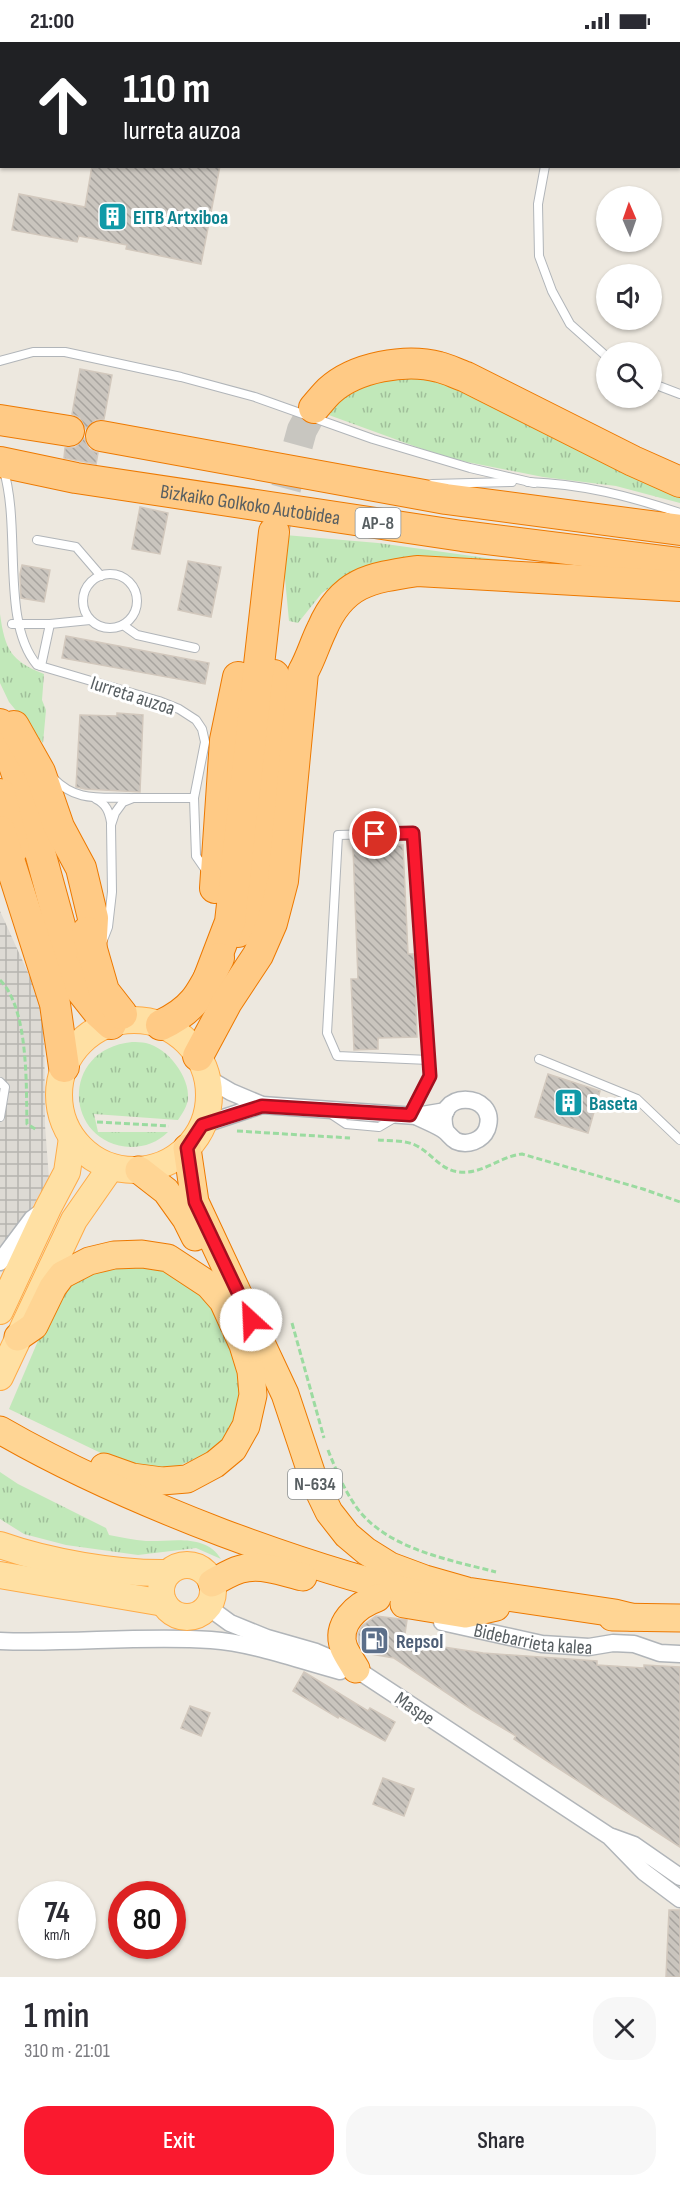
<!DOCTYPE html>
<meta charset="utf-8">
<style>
body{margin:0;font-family:"Sofia Sans Condensed",sans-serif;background:#f7f7f7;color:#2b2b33;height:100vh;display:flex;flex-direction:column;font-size:22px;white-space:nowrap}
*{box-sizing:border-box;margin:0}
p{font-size:20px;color:#7c7c81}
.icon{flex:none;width:33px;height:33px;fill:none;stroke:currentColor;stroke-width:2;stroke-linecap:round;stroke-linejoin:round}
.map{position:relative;height:1935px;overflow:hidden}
.details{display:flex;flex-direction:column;background:#fff;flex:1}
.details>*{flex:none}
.top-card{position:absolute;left:0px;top:0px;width:681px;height:126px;box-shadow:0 2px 4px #0004;background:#202124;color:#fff;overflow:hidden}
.needle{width:39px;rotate:358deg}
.fabs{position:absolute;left:596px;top:144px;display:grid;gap:12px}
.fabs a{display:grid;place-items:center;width:66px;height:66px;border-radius:50%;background:#fff;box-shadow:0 2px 4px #0004;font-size:30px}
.speed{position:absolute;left:18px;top:1839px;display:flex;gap:12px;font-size:30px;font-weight:700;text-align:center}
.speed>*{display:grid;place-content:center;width:78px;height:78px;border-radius:50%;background:#fff;box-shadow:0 2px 4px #0004;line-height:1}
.speed small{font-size:15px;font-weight:400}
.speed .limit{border:9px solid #d22;background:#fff;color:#111}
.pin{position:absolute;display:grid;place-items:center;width:51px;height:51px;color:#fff;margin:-26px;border:3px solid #fff;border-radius:50%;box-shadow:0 2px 6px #0007}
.me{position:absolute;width:66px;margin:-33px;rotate:335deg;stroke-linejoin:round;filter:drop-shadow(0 0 4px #0008)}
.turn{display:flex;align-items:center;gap:21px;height:126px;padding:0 24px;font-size:27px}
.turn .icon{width:78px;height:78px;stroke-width:2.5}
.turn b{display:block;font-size:42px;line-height:51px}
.round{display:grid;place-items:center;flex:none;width:63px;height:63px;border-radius:24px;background:#f7f7f7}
.overview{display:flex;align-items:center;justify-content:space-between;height:102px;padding:0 24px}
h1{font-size:36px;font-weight:600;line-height:45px}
.primary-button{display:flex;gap:12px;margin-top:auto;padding:12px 24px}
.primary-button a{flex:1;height:69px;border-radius:24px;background:#fa192f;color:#fff;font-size:24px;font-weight:600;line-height:69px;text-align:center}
.primary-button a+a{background:#f7f7f7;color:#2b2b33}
.status{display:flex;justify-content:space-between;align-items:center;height:42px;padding:0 30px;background:#fff;direction:ltr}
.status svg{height:16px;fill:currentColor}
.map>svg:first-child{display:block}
.industrial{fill:url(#industrial-grid)}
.grass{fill:url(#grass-tufts)}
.building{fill:url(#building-back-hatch);stroke:#d2c8bd;stroke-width:1.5}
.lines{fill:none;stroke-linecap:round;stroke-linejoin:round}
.motorway-tunnel{stroke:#c8c6c0;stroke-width:30;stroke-dasharray:30 15;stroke-linecap:butt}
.service-casing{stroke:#b1b5b9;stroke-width:10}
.minor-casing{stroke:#b1b5b9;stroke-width:19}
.primary-casing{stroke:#ffab47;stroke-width:28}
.trunk-casing{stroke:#ed7900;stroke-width:29}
.motorway-casing{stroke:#ed7900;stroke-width:32}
.path{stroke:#9bdba0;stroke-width:3;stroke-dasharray:6 3;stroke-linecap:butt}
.service{stroke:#fff;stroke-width:8}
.minor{stroke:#fff;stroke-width:16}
.primary{stroke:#ffe0a3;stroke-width:26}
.trunk{stroke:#ffd594;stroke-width:27}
.motorway{stroke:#ffca85;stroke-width:30}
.route-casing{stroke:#a2101f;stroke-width:15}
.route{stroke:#fa192f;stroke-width:10}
.labels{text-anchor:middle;stroke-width:6;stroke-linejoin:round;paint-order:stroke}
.shield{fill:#fff;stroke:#8a8f91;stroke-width:1.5}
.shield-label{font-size:18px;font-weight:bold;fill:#585f62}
.culture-label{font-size:20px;font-weight:bold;fill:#0d838f;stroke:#fff;text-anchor:start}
.street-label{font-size:20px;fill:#585f62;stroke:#fff}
.service-label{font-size:20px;font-weight:bold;fill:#4e5e75;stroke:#fff;text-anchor:start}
</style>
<div class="status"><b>21:00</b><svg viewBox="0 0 49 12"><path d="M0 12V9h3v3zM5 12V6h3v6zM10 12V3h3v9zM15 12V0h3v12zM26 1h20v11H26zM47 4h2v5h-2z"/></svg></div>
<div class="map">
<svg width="680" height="1935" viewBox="0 0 680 1935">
<defs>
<pattern id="industrial-grid" width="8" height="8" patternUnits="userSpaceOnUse" patternTransform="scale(1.5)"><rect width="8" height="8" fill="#dddad4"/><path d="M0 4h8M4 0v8" fill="none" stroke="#b6b4af"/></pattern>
<pattern id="grass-tufts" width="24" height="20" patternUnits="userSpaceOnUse" patternTransform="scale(1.5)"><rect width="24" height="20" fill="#c1e8b9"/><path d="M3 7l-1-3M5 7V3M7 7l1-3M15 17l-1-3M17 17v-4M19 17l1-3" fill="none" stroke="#a0bf9a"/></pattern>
<pattern id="building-back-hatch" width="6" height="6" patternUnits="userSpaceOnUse" patternTransform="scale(1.5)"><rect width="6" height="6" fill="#cac5be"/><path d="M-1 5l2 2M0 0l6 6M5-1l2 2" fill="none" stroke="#a7a39e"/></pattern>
</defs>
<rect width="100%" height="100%" fill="#ede8df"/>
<path class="industrial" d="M 0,869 L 44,966 L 45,1083 L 49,1137 L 0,1219 Z"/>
<g class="grass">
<path d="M 421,333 L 458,343 L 680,446 L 680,461 L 616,444 L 543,435 L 467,420 L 436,412 L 326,372 L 338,357 L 362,343 Z"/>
<path d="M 285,493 L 378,501 L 595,531 L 390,521 L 357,527 L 322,551 L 298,581 L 289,579 L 284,526 Z"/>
<path d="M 0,572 C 5,608 11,619 44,632 L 42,658 L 46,668 L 43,701 L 9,660 L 0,641 Z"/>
<path d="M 132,1000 C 136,1000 142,1000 146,1001 C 168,1006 190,1035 188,1057 C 187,1065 182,1072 178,1078 L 94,1072 L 98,1090 L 168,1090 C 158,1100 145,1105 131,1105 C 64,1102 59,1007 132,1000 Z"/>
<path d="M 149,1222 L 178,1232 L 216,1266 L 243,1337 L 235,1382 L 221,1400 L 204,1413 L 176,1425 L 150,1426 L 105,1413 L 9,1367 L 57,1254 L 95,1224 Z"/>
<path d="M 0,1430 L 18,1442 L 106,1486 L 109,1493 C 121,1495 134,1498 146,1499 C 172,1500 205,1491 221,1517 L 196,1506 L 138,1513 L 66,1503 L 24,1492 L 0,1477 Z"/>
</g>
<g class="building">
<path d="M 92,124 L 220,124 L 201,222 L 126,207 L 127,203 L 79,194 L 77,200 L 12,188 L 19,152 L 85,165 Z"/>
<path d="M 80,327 L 112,333 L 104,377 L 95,378 L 86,387 L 80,376 L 72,372 Z"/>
<path d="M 84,396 L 89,407 L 98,411 L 96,422 L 64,416 L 65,406 L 76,405 Z"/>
<path d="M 140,465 L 168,471 L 160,512 L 132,507 Z"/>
<path d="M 188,519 L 221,525 L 211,575 L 178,568 Z"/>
<path d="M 22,523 L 50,528 L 44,560 L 21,556 L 20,532 Z"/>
<path d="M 66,594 L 209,621 L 205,642 L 62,616 Z"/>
<path d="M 117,671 L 143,673 L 140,750 L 85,747 L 76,745 L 80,673 L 117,674 Z"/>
<path d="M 403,803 L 408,912 L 414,912 L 417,995 L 378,996 L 378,1007 L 354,1008 L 351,937 L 358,937 L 353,805 Z"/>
<path d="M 548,1032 L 600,1049 L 588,1091 L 535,1075 Z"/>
<path d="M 376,1574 L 407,1578 L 404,1599 L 483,1611 L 597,1619 L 597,1623 L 644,1626 L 644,1623 L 680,1625 L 680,1805 L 544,1717 L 514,1697 L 516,1694 L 474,1669 L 394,1616 L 365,1611 L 359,1601 L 358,1592 L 362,1584 Z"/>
<path d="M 304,1630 L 368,1669 L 370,1666 L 395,1680 L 385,1699 L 339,1674 L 338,1676 L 293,1649 Z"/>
<path d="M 190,1664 L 210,1671 L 201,1694 L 181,1686 Z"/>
<path d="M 383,1736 L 414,1747 L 404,1774 L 373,1762 Z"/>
<path d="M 669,1868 L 680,1868 L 680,1935 L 666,1935 Z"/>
</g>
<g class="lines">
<path class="motorway-tunnel" d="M 274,490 L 302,388 L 314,366"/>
<defs>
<g id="service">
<path d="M 545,124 L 538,162 L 539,214 L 552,249 L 570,282 L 606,314"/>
<path d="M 0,319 L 33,310 L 65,310 L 181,335 L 255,355 L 373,397 L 470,426 L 534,441"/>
<path d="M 651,341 L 680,352"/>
<path d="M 3,426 C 22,485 0,579 37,623 L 159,659 L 179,667 L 196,678 L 202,687 L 205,700 L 194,756 L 133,756 L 123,760 L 115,771 L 111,783 L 112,850 L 108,885 L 103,898"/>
<path d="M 528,440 C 583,442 629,454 680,471"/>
<path d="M 432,442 L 512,440"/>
<path d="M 37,498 L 76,505 L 101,534"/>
<circle cx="110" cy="559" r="27"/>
<path d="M 12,582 L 50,582"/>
<path d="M 123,583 L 137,593 L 195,606"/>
<path d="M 41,624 L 50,582 L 90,578"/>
<path d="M 53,736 C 76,760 99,755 130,756"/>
<path d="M 194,756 L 196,814 L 207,830"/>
<path d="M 96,757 C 106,762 109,769 111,780"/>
<path d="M 539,1017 L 637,1057 L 680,1098"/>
<path d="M 0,1040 L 5,1045 L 0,1075"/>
<path d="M 331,1072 L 346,1082 L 379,1085 L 396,1075"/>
<path d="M 410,1073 L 430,1034 L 413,791 L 338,793 L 327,991 L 337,1014 L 429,1018"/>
</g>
<g id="minor">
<path d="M 207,1036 L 231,1050 L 262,1063 L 416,1074 L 446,1069"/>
<path d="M 416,1074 C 425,1079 437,1083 445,1089 C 449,1092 451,1096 456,1099 C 467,1104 482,1099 487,1087 C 500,1049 430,1046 446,1090"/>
<path d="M 202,1083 L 262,1063"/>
<path d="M 0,1220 L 32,1177 L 40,1171"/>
<path d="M 208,1565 L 230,1581 L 267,1596 L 316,1610 L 356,1627 L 609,1794 L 644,1830 L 680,1857"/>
<path id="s1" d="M 442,1580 L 542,1602 L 589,1605 L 613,1601 L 634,1602 L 660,1611 L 680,1612"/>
<path d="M 0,1599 C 70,1602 141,1593 211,1598 C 254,1601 298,1618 340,1629"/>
<path d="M 612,1795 L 634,1803 L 680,1835"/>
</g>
<g id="primary">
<circle cx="134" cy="1053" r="75"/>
<path d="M 0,1269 L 48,1166 L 67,1130 L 72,1096"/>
<path d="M 0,1335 L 74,1178 L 111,1125"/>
<path d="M 0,1503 C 48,1520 117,1532 168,1531"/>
<circle cx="187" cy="1549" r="26"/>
<path d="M 0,1533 L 164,1561"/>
</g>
<g id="trunk">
<path d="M 187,1106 L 195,1160 L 285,1352 L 314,1439 L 329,1470 L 347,1493 L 366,1509 L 390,1524 L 425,1537 L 467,1549 L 615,1571 L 631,1575"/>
<path d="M 139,1128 L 166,1149 L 186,1177 L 195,1195"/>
<path d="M 18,1295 L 34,1284 L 53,1245 L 62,1233 L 89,1219 L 114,1213 L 142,1212 L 168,1216 L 209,1243 L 223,1259 L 243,1303 L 251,1329 L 253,1353 L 246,1384 L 233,1407 L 215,1422 L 187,1437 L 162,1439 L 132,1435 L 104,1425"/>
<path d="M 0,1388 C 71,1429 147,1462 223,1491 C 290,1516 358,1539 428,1554"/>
<path d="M 212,1541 C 223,1535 235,1527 247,1526 C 265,1523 286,1531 303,1535"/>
<path d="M 404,1562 L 465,1572 L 496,1565"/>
<path d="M 612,1575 L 680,1576"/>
<path d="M 356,1627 C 352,1620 347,1613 344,1606 C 335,1582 357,1563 377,1556"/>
</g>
<g id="motorway">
<path d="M 314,366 C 319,360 324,354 329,349 C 355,325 406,316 439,325 C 448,327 457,332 466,335 L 633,419 L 680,440"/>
<path d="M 0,378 L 69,389"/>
<path d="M 101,394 L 446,457 L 680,488"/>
<path id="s2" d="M 0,420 L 76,436 L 462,494 L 680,521"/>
<path d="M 0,682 L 26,759 L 64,898 L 80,947 L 99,971 L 111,982"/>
<path d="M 14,684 L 40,730 L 59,785 L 81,826 L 93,876 L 91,910"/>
<path d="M 0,752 L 14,806"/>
<path d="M 0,789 L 55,962 L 64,1025"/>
<path d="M 215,846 L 225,698 L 238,635"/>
<path d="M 87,890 L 104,949 L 122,972"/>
<path d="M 238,890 C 266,835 268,760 271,698 C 272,677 276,654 274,633"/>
<path d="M 209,935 L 230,880 L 274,490"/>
<path d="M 161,983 C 196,967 202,949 219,916"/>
<path d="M 198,1014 L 227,960 L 258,913 L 272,881 L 283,839 L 303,630 C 311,616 315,601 322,587 C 342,540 370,536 417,529 L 680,544"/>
</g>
</defs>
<use href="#service" class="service-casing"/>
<use href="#minor" class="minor-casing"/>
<use href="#primary" class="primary-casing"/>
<use href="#trunk" class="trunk-casing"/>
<use href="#motorway" class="motorway-casing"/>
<g class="path">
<path d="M 0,938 C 29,967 26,1044 27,1082 L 37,1088"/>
<path d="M 97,1080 L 169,1084"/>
<path d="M 237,1089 L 350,1096"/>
<path d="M 378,1098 C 390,1099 404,1098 415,1103 C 432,1111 440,1128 459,1130 C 482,1133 500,1114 522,1112 L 643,1147 L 680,1160"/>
<path d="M 292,1281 L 324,1396"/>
<path d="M 328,1408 C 336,1428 344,1448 357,1466 C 387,1507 450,1518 496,1530"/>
</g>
<use href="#service" class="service"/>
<use href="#minor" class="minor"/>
<use href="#primary" class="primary"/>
<use href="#trunk" class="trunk"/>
<use href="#motorway" class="motorway"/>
</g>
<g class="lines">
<defs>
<path id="route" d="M 251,1278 L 195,1160 L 187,1106 L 202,1083 L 262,1064 L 410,1073 L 430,1034 L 413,791 L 375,792"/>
</defs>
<use href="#route" class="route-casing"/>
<use href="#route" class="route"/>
</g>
<defs>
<symbol id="building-square" viewBox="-11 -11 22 22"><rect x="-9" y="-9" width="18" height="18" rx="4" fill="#0f9aa8" stroke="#fff"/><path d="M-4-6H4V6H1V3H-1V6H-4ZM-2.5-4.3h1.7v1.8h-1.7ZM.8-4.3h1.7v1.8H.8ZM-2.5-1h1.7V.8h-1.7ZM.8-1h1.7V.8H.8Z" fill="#fff"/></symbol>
<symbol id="fuel-square" viewBox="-11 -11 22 22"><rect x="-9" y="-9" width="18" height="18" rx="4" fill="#5c6f8a" stroke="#fff"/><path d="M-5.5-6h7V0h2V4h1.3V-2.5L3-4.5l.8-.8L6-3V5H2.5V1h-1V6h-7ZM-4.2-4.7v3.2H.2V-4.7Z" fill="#fff"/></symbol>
</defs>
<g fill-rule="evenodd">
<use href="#building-square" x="96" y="158" width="33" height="33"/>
<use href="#building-square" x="552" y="1044" width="33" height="33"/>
<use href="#fuel-square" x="358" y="1582" width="33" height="33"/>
</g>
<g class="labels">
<g class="shield">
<rect x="355.5" y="466" width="45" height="30" rx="4.5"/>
<rect x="288" y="1427" width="54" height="30" rx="4.5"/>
</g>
<g class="shield-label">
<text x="378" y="487">AP-8</text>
<text x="315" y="1448">N-634</text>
</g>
<g class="culture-label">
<text x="133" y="182">EITB Artxiboa</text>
<text x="589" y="1068">Baseta</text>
</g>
<g class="street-label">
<text dy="7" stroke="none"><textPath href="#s2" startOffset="254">Bizkaiko Golkoko Autobidea</textPath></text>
<text transform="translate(133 653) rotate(18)" y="7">Iurreta auzoa</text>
<text dy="7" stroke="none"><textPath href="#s1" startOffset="93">Bidebarrieta kalea</textPath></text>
<text transform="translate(415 1666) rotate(34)" y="7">Maspe</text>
</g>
<g class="service-label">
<text x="396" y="1606">Repsol</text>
</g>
</g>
</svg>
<div class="fabs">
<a><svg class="needle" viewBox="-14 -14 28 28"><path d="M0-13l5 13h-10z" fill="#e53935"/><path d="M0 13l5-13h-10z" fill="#7c7c81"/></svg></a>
<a><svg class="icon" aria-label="sound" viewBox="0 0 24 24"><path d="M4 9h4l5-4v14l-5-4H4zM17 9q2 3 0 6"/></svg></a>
<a><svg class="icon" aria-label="search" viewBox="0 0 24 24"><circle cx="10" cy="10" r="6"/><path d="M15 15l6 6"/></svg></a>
</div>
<div class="speed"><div>74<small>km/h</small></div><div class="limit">80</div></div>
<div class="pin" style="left:375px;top:792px;background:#d93025"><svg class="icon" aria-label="arrive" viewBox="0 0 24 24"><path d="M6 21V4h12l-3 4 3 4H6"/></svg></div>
<svg class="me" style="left:251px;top:1278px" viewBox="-20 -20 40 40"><circle r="19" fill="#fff"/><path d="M0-13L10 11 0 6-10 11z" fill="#fa192f"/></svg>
<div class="top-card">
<div class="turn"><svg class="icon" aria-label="ahead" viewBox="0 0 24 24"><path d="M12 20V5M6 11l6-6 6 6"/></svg><div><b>110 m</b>Iurreta auzoa</div></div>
</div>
</div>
<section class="details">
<div class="overview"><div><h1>1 min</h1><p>310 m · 21:01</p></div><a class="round"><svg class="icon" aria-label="close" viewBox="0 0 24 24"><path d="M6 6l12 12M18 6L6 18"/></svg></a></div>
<div class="primary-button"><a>Exit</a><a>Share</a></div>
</section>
